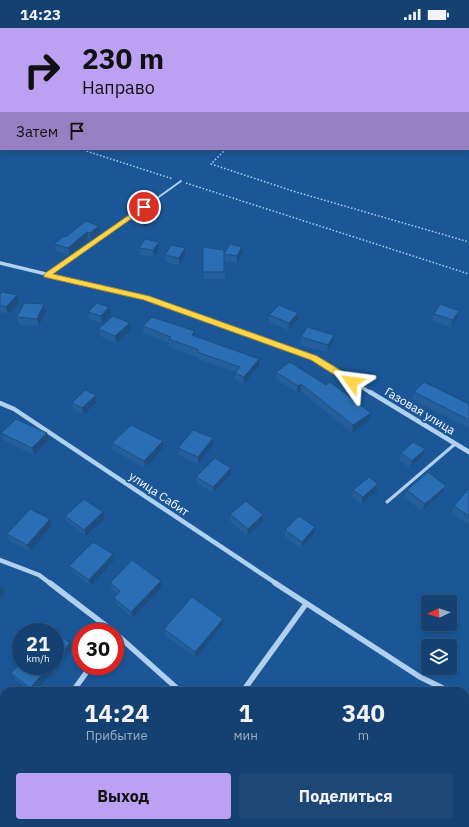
<!DOCTYPE html>
<html lang="ru">
<meta charset="utf-8">
<style>
body{margin:0;font-family:"IBM Plex Sans",sans-serif;background:#1d4876;color:#f1f3f6;height:100vh;display:flex;flex-direction:column;font-size:15px;white-space:nowrap}
*{box-sizing:border-box;margin:0}
p{font-size:13px;color:#9dafc3}
.icon{flex:none;width:22px;height:22px;fill:none;stroke:currentColor;stroke-width:2;stroke-linecap:round;stroke-linejoin:round}
.map{position:relative;flex:1;overflow:hidden}
.side{position:absolute;left:0px;top:659px;width:469px;height:140px;display:flex;flex-direction:column;background:#144171;border-radius:12px 12px 0 0;box-shadow:0 2px 6px #0003,0 0 0 1px #335a84}
.side>*{flex:none}
.banner{position:absolute;left:0px;top:0px;width:469px;height:122px;box-shadow:0 2px 6px #0003,0 0 0 1px #335a84;background:#bca0f2;color:#111;overflow:hidden}
.needle{width:26px;rotate:267deg}
.fabs{position:absolute;left:421px;top:567px;display:grid;gap:8px}
.fabs a{display:grid;place-items:center;width:36px;height:36px;border-radius:4px;background:#144171;box-shadow:0 2px 6px #0003,0 0 0 1px #335a84;font-size:20px}
.speed{position:absolute;left:12px;top:595px;display:flex;gap:8px;font-size:20px;font-weight:700;text-align:center}
.speed>*{display:grid;place-content:center;width:52px;height:52px;border-radius:50%;background:#144171;box-shadow:0 2px 6px #0003,0 0 0 1px #335a84;line-height:1}
.speed small{font-size:10px;font-weight:400}
.speed .limit{border:6px solid #d22;background:#fff;color:#111}
.pin{position:absolute;display:grid;place-items:center;width:34px;height:34px;color:#fff;margin:-17px;border:2px solid #fff;border-radius:50%;box-shadow:0 1px 4px #0007}
.me{position:absolute;width:44px;margin:-22px;rotate:301deg;stroke-linejoin:round;filter:drop-shadow(0 0 3px #0008)}
.turn{display:flex;align-items:center;gap:14px;height:84px;padding:0 16px;font-size:18px}
.turn .icon{width:52px;height:52px;stroke-width:2.5}
.turn b{display:block;font-size:28px;line-height:34px}
.then{display:flex;align-items:center;height:38px;padding:0 16px;background:#0003;gap:8px;font-size:15px}
.eta{display:flex;justify-content:space-evenly;align-items:center;height:68px;text-align:center}
.eta b{font-size:24px;font-weight:800;line-height:28px}
.primary-button{display:flex;gap:8px;margin-top:auto;padding:8px 16px}
.primary-button a{flex:1;height:46px;border-radius:4px;background:#bca0f2;color:#111;font-size:16px;font-weight:800;line-height:46px;text-align:center}
.primary-button a+a{background:#1d4876;color:#f1f3f6}
.status{display:flex;justify-content:space-between;align-items:center;height:28px;padding:0 20px;background:#144171;direction:ltr}
.status svg{height:11px;fill:currentColor}
.map>svg:first-child{display:block}
.lines{fill:none;stroke-linecap:round;stroke-linejoin:round}
.path{stroke:#b0d0f0;stroke-width:1.5;stroke-dasharray:1.5 2;stroke-linecap:butt}
.lane-far3{stroke:#b0d0f0;stroke-width:2}
.lane-far2{stroke:#b0d0f0;stroke-width:2.5}
.lane-far1{stroke:#b0d0f0;stroke-width:3}
.lane{stroke:#b0d0f0;stroke-width:4}
.street-far3{stroke:#b0d0f0;stroke-width:2}
.street-far2{stroke:#b0d0f0;stroke-width:3.5}
.street-far1{stroke:#b0d0f0;stroke-width:4.5}
.street{stroke:#b0d0f0;stroke-width:5.5}
.secondary{fill:#ddecfb;fill-rule:evenodd}
.wall{fill:#245f9c}
.shaded-wall{fill:#1d4e7f}
.building{fill:#2a6fb5;stroke:#1d4e7f}
.route{fill:#ffd54a;stroke:#a68a30}
.labels{text-anchor:middle;stroke-width:4;stroke-linejoin:round;paint-order:stroke}
.street-label{font-size:12px;fill:#fff;stroke:#1b5797}
</style>
<div class="status"><b>14:23</b><svg viewBox="0 0 49 12"><path d="M0 12V9h3v3zM5 12V6h3v6zM10 12V3h3v9zM15 12V0h3v12zM26 1h20v11H26zM47 4h2v5h-2z"/></svg></div>
<div class="map">
<svg width="469" height="799" viewBox="0 0 469 799">
<rect width="100%" height="100%" fill="#1b5797"/>
<g class="lines">
<g class="path">
<path d="M 80,121 L 173,151"/>
<path d="M 226,121 L 211,136 L 296,164 L 469,214"/>
<path d="M 186,155 L 469,246"/>
</g>
<g class="lane-far3">
<path d="M 142,181 L 181,153"/>
<path d="M 95,214 L 132,188"/>
</g>
<path class="lane-far2" d="M 47,247 L 97,213"/>
<path class="lane-far1" d="M 387,474 L 455,416"/>
<path class="lane" d="M 156,799 L 158,795"/>
<g class="street-far3">
<path d="M 19,0 L 21,1"/>
<path d="M 236,0 L 240,1"/>
<path d="M 401,0 L 408,1"/>
</g>
<path class="street-far2" d="M 0,235 L 146,270 L 314,330 L 371,365"/>
<g class="street-far1">
<path d="M 370,364 L 469,424"/>
<path d="M 0,375 L 14,381 L 277,556"/>
<path d="M 0,532 L 39,547 L 51,556"/>
</g>
<g class="street">
<path d="M 50,555 L 114,604"/>
<path d="M 275,555 L 420,649 L 449,663"/>
<path d="M 115,605 L 180,663"/>
<path d="M 73,663 L 91,638"/>
<path d="M 243,663 L 306,576"/>
<path d="M 465,671 L 469,673"/>
<path d="M 0,765 L 4,759"/>
</g>
<rect class="secondary" x="0" y="16" width="1" height="2"/>
</g>
<g class="wall">
<path d="M 0,0 L 15,0 L 14,1 L 1,1 L 1,4 L 0,4 Z"/>
<path d="M 186,0 L 234,0 L 234,1 L 191,1 Z"/>
<path d="M 274,0 L 291,0 L 290,1 L 280,1 Z"/>
<path d="M 129,187 L 155,190 L 144,199 L 130,194 Z"/>
<path d="M 86,193 L 100,204 L 91,212 L 89,211 L 70,227 L 56,223 L 54,216 L 66,209 Z"/>
<path d="M 159,214 L 159,221 L 154,229 L 140,227 L 139,220 Z"/>
<path d="M 203,219 L 224,222 L 225,251 L 204,251 Z"/>
<path d="M 224,226 L 242,226 L 237,235 L 224,233 Z"/>
<path d="M 165,227 L 185,227 L 179,237 L 165,234 Z"/>
<path d="M 0,266 L 17,267 L 19,275 L 8,286 L 0,284 Z"/>
<path d="M 44,276 L 46,284 L 39,298 L 19,297 L 17,289 Z"/>
<path d="M 109,279 L 111,286 L 102,295 L 89,291 L 88,284 Z"/>
<path d="M 298,285 L 298,292 L 288,302 L 269,294 L 269,287 Z"/>
<path d="M 434,286 L 457,290 L 451,299 L 432,293 Z"/>
<path d="M 130,295 L 131,302 L 116,315 L 100,308 L 98,301 Z"/>
<path d="M 143,298 L 195,303 L 195,308 L 259,338 L 244,356 L 235,352 L 235,344 L 198,331 L 197,329 L 169,319 L 169,315 L 143,305 Z"/>
<path d="M 301,309 L 333,314 L 327,324 L 300,317 Z"/>
<path d="M 276,344 L 326,357 L 371,385 L 369,392 L 352,405 L 301,363 L 297,365 L 276,351 Z"/>
<path d="M 414,364 L 469,376 L 469,400 L 412,371 Z"/>
<path d="M 96,367 L 97,374 L 84,387 L 74,382 L 72,375 Z"/>
<path d="M 1,405 L 47,405 L 49,412 L 34,427 L 3,412 Z"/>
<path d="M 163,413 L 163,420 L 145,440 L 113,422 L 112,415 Z"/>
<path d="M 213,417 L 198,436 L 179,427 L 178,420 Z"/>
<path d="M 401,425 L 423,428 L 410,440 L 399,432 Z"/>
<path d="M 231,447 L 213,465 L 197,455 L 196,449 Z"/>
<path d="M 378,456 L 377,463 L 361,476 L 352,469 L 353,462 Z"/>
<path d="M 446,458 L 443,464 L 422,483 L 404,469 L 407,462 Z"/>
<path d="M 469,462 L 469,497 L 451,485 L 454,478 Z"/>
<path d="M 230,486 L 263,494 L 247,508 L 230,493 Z"/>
<path d="M 65,488 L 105,491 L 86,508 L 67,494 Z"/>
<path d="M 52,498 L 30,523 L 10,513 L 7,506 Z"/>
<path d="M 315,499 L 314,506 L 301,520 L 285,509 L 285,502 Z"/>
<path d="M 114,533 L 91,558 L 72,544 L 69,538 Z"/>
<path d="M 110,555 L 162,560 L 133,590 L 116,576 L 114,570 L 118,566 L 111,561 Z"/>
<path d="M 223,591 L 223,597 L 196,630 L 165,607 L 164,601 Z"/>
<path d="M 21,612 L 21,627 L 18,624 L 14,618 Z"/>
<path d="M 73,621 L 36,663 L 30,663 L 15,651 L 11,645 Z"/>
<path d="M 118,795 L 130,795 L 128,799 L 123,799 Z"/>
<path d="M 195,795 L 254,795 L 255,796 L 254,799 L 199,799 Z"/>
<path d="M 393,795 L 441,795 L 441,799 L 401,799 Z"/>
</g>
<g class="shaded-wall">
<path d="M 5,0 L 15,0 L 14,1 L 5,1 Z"/>
<path d="M 126,0 L 131,0 L 130,1 L 125,1 Z"/>
<path d="M 155,183 L 155,190 L 144,199 L 143,192 Z"/>
<path d="M 99,198 L 100,204 L 91,212 L 90,205 Z"/>
<path d="M 87,204 L 89,211 L 70,227 L 68,220 Z"/>
<path d="M 159,214 L 159,221 L 154,229 L 153,222 Z"/>
<path d="M 242,219 L 242,226 L 237,235 L 237,228 Z"/>
<path d="M 185,220 L 185,227 L 179,237 L 179,230 Z"/>
<path d="M 17,267 L 19,275 L 8,286 L 6,279 Z"/>
<path d="M 44,276 L 46,284 L 39,298 L 37,291 Z"/>
<path d="M 109,279 L 111,286 L 102,295 L 101,288 Z"/>
<path d="M 459,283 L 457,290 L 451,299 L 453,292 Z"/>
<path d="M 298,285 L 298,292 L 288,302 L 289,295 Z"/>
<path d="M 130,295 L 131,302 L 116,315 L 115,308 Z"/>
<path d="M 195,303 L 195,310 L 192,307 Z"/>
<path d="M 334,307 L 333,314 L 327,324 L 328,317 Z"/>
<path d="M 259,331 L 259,338 L 244,356 L 244,349 Z"/>
<path d="M 301,356 L 301,363 L 297,365 L 298,358 Z"/>
<path d="M 96,367 L 97,374 L 84,387 L 82,380 Z"/>
<path d="M 371,385 L 369,392 L 352,405 L 353,397 Z"/>
<path d="M 47,405 L 49,412 L 34,427 L 32,420 Z"/>
<path d="M 213,410 L 213,417 L 198,436 L 198,429 Z"/>
<path d="M 163,413 L 163,420 L 145,440 L 144,433 Z"/>
<path d="M 425,421 L 423,428 L 410,440 L 412,433 Z"/>
<path d="M 231,440 L 231,447 L 213,465 L 213,459 Z"/>
<path d="M 378,456 L 377,463 L 361,476 L 363,469 Z"/>
<path d="M 446,458 L 443,464 L 422,483 L 425,476 Z"/>
<path d="M 103,484 L 105,491 L 86,508 L 84,502 Z"/>
<path d="M 263,487 L 263,494 L 247,508 L 248,501 Z"/>
<path d="M 50,491 L 52,498 L 30,523 L 27,517 Z"/>
<path d="M 315,499 L 314,506 L 301,520 L 302,514 Z"/>
<path d="M 113,526 L 114,533 L 91,558 L 89,552 Z"/>
<path d="M 161,553 L 162,560 L 133,590 L 131,584 Z"/>
<path d="M 2,558 L 5,565 L 0,572 L 0,561 Z"/>
<path d="M 223,591 L 223,597 L 196,630 L 195,624 Z"/>
<path d="M 70,615 L 73,621 L 36,663 L 32,663 L 30,660 L 50,638 L 55,638 L 55,632 Z"/>
<path d="M 0,704 L 1,704 L 4,708 L 4,709 L 0,715 Z"/>
<path d="M 57,795 L 62,795 L 59,799 L 54,799 Z"/>
<path d="M 126,795 L 130,795 L 128,799 L 126,799 L 125,798 Z"/>
</g>
<g class="building">
<path d="M 26,0 L 126,0 L 125,1 L 27,1 Z"/>
<path d="M 214,0 L 230,0 L 228,1 L 219,1 Z"/>
<path d="M 295,0 L 324,0 L 323,1 L 294,1 Z"/>
<path d="M 461,0 L 469,0 L 469,6 L 468,6 L 468,1 L 461,1 Z"/>
<path d="M 468,89 L 469,90 L 469,96 L 468,97 Z"/>
<path d="M 141,178 L 155,183 L 143,192 L 129,187 Z"/>
<path d="M 86,193 L 99,198 L 90,205 L 87,204 L 68,220 L 54,216 L 64,208 L 66,209 Z"/>
<path d="M 145,211 L 159,214 L 153,222 L 139,220 Z"/>
<path d="M 230,216 L 242,219 L 237,228 L 224,226 Z"/>
<path d="M 171,217 L 185,220 L 179,230 L 165,227 Z"/>
<path d="M 203,219 L 224,222 L 224,244 L 203,244 Z"/>
<path d="M 2,264 L 17,267 L 6,279 L 0,277 L 0,266 Z"/>
<path d="M 24,275 L 44,276 L 37,291 L 17,289 Z"/>
<path d="M 97,275 L 109,279 L 101,288 L 88,284 Z"/>
<path d="M 440,276 L 459,283 L 453,292 L 434,286 Z"/>
<path d="M 279,277 L 298,285 L 289,295 L 269,287 Z"/>
<path d="M 113,288 L 130,295 L 115,308 L 98,301 Z"/>
<path d="M 152,289 L 195,303 L 192,307 L 259,331 L 244,349 L 235,345 L 240,339 L 197,324 L 199,322 L 169,311 L 171,309 L 143,298 Z"/>
<path d="M 307,299 L 334,307 L 328,317 L 301,309 Z"/>
<path d="M 290,334 L 326,357 L 330,354 L 371,385 L 353,397 L 301,356 L 298,358 L 276,344 Z"/>
<path d="M 424,354 L 469,376 L 469,392 L 414,364 Z"/>
<path d="M 85,362 L 96,367 L 82,380 L 72,375 Z"/>
<path d="M 16,391 L 47,405 L 32,420 L 1,405 Z"/>
<path d="M 131,397 L 163,413 L 144,433 L 112,415 Z"/>
<path d="M 193,402 L 213,410 L 198,429 L 178,420 Z"/>
<path d="M 413,414 L 425,421 L 412,433 L 401,425 Z"/>
<path d="M 215,430 L 231,440 L 213,459 L 196,449 Z"/>
<path d="M 428,444 L 446,458 L 425,476 L 407,462 Z"/>
<path d="M 369,449 L 378,456 L 363,469 L 353,462 Z"/>
<path d="M 468,461 L 469,462 L 469,488 L 454,478 Z"/>
<path d="M 84,471 L 103,484 L 84,502 L 65,488 Z"/>
<path d="M 246,473 L 263,487 L 248,501 L 230,486 Z"/>
<path d="M 30,481 L 50,491 L 27,517 L 7,506 Z"/>
<path d="M 299,488 L 315,499 L 302,514 L 285,502 Z"/>
<path d="M 93,514 L 113,526 L 89,552 L 69,538 Z"/>
<path d="M 132,532 L 161,553 L 131,584 L 114,570 L 120,563 L 110,555 Z"/>
<path d="M 192,569 L 223,591 L 195,624 L 164,601 Z"/>
<path d="M 51,601 L 55,604 L 47,604 Z"/>
<path d="M 55,604 L 70,615 L 55,632 Z"/>
<path d="M 21,612 L 21,624 L 14,618 Z"/>
<path d="M 21,635 L 21,638 L 50,638 L 30,660 L 11,645 Z"/>
<path d="M 26,795 L 57,795 L 54,799 L 23,799 Z"/>
<path d="M 121,795 L 126,795 L 125,798 Z"/>
<path d="M 198,795 L 254,795 L 255,796 L 252,799 L 202,799 Z"/>
<path d="M 409,795 L 441,795 L 441,799 L 417,799 Z"/>
</g>
<path class="route" d="M 142,178 L 148,179 L 53,246 L 149,268 L 317,328 L 355,351 L 355,356 L 349,356 L 311,332 L 144,272 L 44,249 L 44,246 Z"/>
<g class="labels">
<g class="street-label">
<text transform="translate(420 383) rotate(31)" y="4">Газовая улица</text>
<text transform="translate(159 466) rotate(34)" y="4">улица Сабит</text>
</g>
</g>
</svg>
<div class="fabs">
<a><svg class="needle" viewBox="-14 -14 28 28"><path d="M0-13l5 13h-10z" fill="#e53935"/><path d="M0 13l5-13h-10z" fill="#9dafc3"/></svg></a>
<a><svg class="icon" aria-label="layers" viewBox="0 0 24 24"><path d="M12 4l9 5-9 5-9-5zM3 14l9 5 9-5"/></svg></a>
</div>
<div class="speed"><div>21<small>km/h</small></div><div class="limit">30</div></div>
<div class="pin" style="left:144px;top:179px;background:#d93025"><svg class="icon" aria-label="arrive" viewBox="0 0 24 24"><path d="M6 21V4h12l-3 4 3 4H6"/></svg></div>
<svg class="me" style="left:352px;top:354px" viewBox="-20 -20 40 40"><path d="M0-17L14 15 0 8-14 15z" fill="#ffd54a" stroke="#fff" stroke-width="4"/></svg>
<div class="banner">
<div class="turn"><svg class="icon" aria-label="right" viewBox="0 0 24 24"><path d="M7 20v-9h11M14 6l5 5-5 5"/></svg><div><b>230 m</b>Направо</div></div>
<div class="then">Затем<svg class="icon" aria-label="arrive" viewBox="0 0 24 24"><path d="M6 21V4h12l-3 4 3 4H6"/></svg></div>
</div>
<section class="side">
<div class="eta">
<div><b>14:24</b><p>Прибытие</p></div>
<div><b>1</b><p>мин</p></div>
<div><b>340</b><p>m</p></div>
</div>
<div class="primary-button"><a>Выход</a><a>Поделиться</a></div>
</section>
</div>
